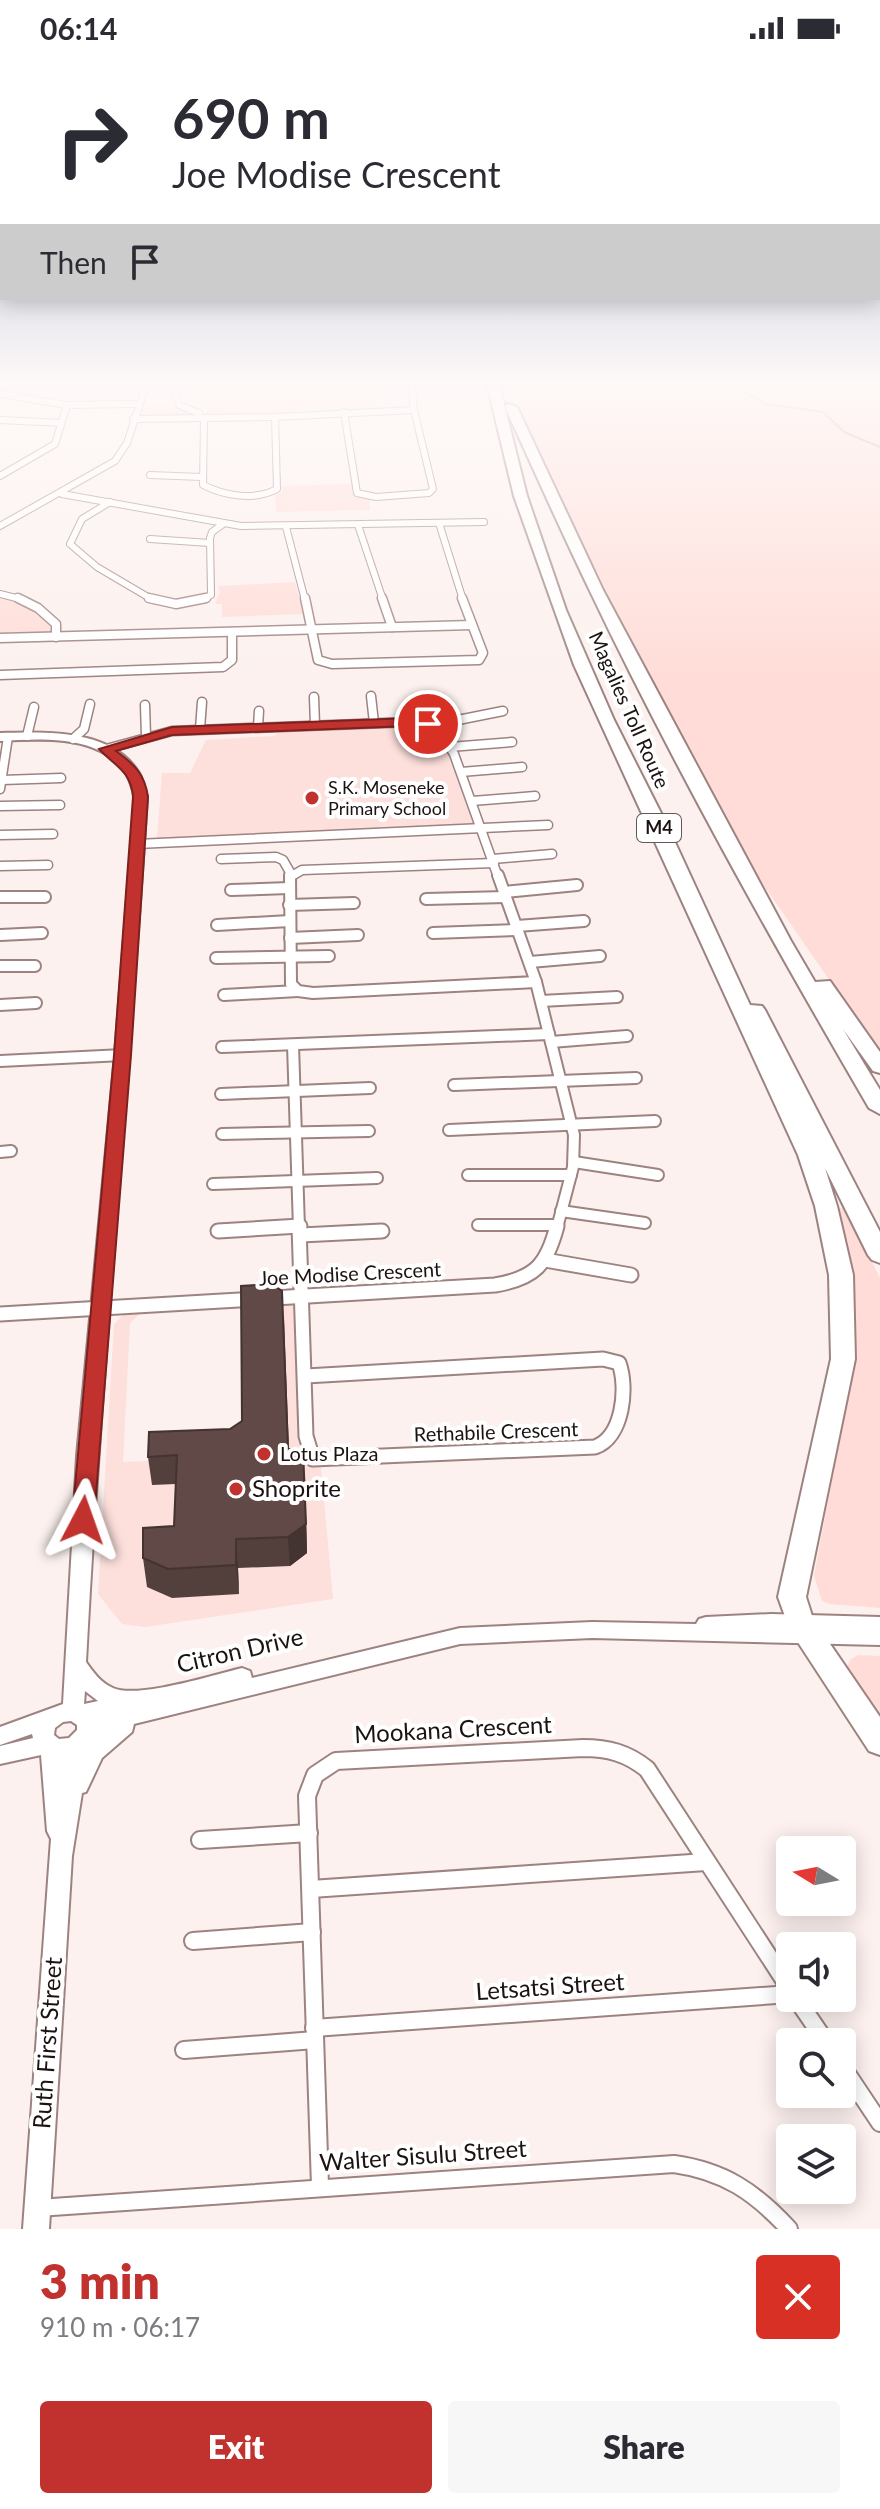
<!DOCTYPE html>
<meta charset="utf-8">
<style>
body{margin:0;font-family:Lato,sans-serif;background:#f7f7f7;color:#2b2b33;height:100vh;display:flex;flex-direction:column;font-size:30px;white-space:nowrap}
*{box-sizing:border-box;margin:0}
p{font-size:26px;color:#7c7c81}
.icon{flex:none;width:44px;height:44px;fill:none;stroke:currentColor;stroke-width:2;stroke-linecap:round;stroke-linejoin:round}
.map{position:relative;height:2173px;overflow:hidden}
.drawer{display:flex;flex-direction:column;background:#fff;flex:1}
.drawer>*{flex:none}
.top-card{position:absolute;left:0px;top:0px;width:880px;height:244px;box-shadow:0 4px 20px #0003;background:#fff;color:#2b2b33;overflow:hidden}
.needle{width:52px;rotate:280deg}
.tools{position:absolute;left:776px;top:1780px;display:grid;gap:16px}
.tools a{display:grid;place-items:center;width:80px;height:80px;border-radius:8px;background:#fff;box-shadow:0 4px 20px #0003;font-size:40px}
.pin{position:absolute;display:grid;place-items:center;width:68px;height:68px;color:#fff;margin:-34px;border:4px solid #fff;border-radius:50%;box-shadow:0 2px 8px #0007}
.me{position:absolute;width:88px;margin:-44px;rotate:4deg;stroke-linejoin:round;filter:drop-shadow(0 0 6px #0008)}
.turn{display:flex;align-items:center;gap:28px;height:168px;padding:0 40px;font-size:36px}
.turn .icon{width:104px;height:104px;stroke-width:2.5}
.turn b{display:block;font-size:56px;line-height:68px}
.then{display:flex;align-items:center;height:76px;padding:0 40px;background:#0003;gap:16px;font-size:30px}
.round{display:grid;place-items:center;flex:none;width:84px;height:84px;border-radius:8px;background:#f7f7f7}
.head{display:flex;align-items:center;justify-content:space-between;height:136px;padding:0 40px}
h1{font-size:48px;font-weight:800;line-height:60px;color:#c1322e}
.button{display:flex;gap:16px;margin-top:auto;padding:16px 40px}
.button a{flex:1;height:92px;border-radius:8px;background:#c1322e;color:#fff;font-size:32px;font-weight:800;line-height:92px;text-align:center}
.button a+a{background:#f7f7f7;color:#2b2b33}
.status{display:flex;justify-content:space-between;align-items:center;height:56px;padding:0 40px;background:#fff;direction:ltr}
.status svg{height:22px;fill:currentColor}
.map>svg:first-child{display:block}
.built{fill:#fddfdb}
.green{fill:#ffdcd7}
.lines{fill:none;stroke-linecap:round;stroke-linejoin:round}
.stream{stroke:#cfa09a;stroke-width:2}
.street-far4-casing{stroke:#9d8380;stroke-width:8}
.street-far3-casing{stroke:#9d8380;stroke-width:11}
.street-far2-casing{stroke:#9d8380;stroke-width:14}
.street-far1-casing{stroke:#9d8380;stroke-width:17}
.street-casing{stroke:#9d8380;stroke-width:20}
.secondary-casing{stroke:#9d8380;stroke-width:4}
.highway-casing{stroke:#9d8380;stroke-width:4}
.street-far4{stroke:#fff;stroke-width:6}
.street-far3{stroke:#fff;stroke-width:8}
.street-far2{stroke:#fff;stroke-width:10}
.street-far1{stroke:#fff;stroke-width:13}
.street{stroke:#fff;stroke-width:16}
.secondary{fill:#fff;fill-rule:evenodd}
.highway{fill:#fff;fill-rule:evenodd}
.wall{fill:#533f3c}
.shaded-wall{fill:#433331}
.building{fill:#604946;stroke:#433331;stroke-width:2}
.route{fill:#c1322e;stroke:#7d201e;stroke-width:2}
.poi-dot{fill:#c1322e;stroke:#fff;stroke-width:3}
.labels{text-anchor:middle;stroke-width:8;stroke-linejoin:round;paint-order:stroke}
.far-poi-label{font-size:18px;fill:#1c1211;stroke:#fff;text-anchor:start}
.shield{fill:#fff;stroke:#605958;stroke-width:2}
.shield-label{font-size:18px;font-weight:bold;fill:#1c1211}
.street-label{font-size:20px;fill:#1c1211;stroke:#fff}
.poi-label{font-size:20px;fill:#1c1211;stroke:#fff;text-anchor:start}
.near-poi-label{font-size:24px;fill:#1c1211;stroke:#fff;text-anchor:start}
.near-street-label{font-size:24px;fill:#1c1211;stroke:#fff}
</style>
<div class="status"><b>06:14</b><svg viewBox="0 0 49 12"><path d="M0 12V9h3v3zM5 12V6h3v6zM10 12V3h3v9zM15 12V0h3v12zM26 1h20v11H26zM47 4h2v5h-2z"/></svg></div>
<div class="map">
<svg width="880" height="2173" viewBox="0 0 880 2173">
<rect width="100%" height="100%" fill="#fcf1ef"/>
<g class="built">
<path d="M 410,670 L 441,680 L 474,767 L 471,770 L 157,782 L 162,717 L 190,717 L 206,684 L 274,680 L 281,674 Z"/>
<path d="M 296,1246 L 304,1397 L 321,1411 L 333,1543 L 145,1571 L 122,1568 L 98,1538 L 114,1269 L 126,1255 L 144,1254 L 130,1267 L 123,1406 L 232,1401 L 244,1393 L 243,1249 Z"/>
</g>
<g class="green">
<path d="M 209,324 L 375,324 L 377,352 L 305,354 L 272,359 L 149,360 L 143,358 L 146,349 L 168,348 L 199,359 L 209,354 L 188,345 L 185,338 L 190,331 Z"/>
<path d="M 510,324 L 880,324 L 880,997 L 758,821 L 721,753 L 560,447 L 525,373 Z"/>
<path d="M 352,428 L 354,439 L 369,443 L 370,454 L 276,456 L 275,439 L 282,436 L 282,430 Z"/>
<path d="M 295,526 L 304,558 L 222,561 L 222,548 L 215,548 L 220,536 L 218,530 Z"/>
<path d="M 0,540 C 18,544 48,555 51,575 L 48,578 L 0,580 Z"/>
<path d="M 838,1152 L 845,1152 L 880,1222 L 880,1552 L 829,1548 L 822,1545 L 814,1520 L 855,1302 L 854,1228 Z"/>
<path d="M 858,1599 L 880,1600 L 880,1665 L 850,1621 L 847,1611 L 850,1604 Z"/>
</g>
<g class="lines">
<path class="stream" d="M 742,324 L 740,333 L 765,348 L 823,356 L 844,376 L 880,391"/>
<defs>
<g id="street-far4">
<path d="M 65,324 L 92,324"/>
<path d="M 0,338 L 67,349 L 135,348"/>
<path d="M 344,356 L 357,437 L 376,441 L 429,437 L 433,433 L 414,354 L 411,324"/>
<path d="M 199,357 L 179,349 L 175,337 L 186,328 L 202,324"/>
<path d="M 133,363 L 275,361 L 414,354"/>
<path d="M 204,363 L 203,429 C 225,440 254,445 277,433 L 275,361"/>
<path d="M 0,364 L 61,367"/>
<path d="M 150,419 L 202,421"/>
<path d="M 0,420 L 55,388 L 67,349"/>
<path d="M 62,438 L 241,470 L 484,466"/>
<path d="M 110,446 L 82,463 L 70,488 L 97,511 L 153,544"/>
<path d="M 439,467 L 463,544"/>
<path d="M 358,469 L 383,544"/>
<path d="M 0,470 L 115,405 L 127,387 L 148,324"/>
<path d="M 286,471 L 305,544"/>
<path d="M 150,483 L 210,487"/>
<path d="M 0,538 L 24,544"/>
<path d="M 201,544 L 211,539 L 210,482 L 212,476 L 223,468"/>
</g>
<g id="street-far3">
<path d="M 18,542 L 38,552 L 56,568 L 56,581"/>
<path d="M 149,542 L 176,548 L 206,542"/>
<path d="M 305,542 L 318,604 L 332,608 L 479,604 L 483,597 L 462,542"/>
<path d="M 382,542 L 392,571"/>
<path d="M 0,582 L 472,569"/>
<path d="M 0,619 L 223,611 L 232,604 L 232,576"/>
<path d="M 371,640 L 374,667"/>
<path d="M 426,640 L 430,660 L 428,668"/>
<path d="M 314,641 L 315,669"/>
<path d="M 145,649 L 146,680"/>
<path d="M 433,669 L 503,655"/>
<path d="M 258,671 L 259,655"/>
<path d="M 200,673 L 202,646"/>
<path d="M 27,680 L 34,651"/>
<path d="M 73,683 L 84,673 L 90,648"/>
<path d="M 450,691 L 512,686"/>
<path d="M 106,693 L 172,675 L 411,666 L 438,672 L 454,698 L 498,821"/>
<path d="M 461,716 L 522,711"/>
<path d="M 2,724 L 61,722"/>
<path d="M 0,733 L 8,681"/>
<path d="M 472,745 L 535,740"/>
<path d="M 0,750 L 60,749"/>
<path d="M 0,779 L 53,778"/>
<path d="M 137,788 L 548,769"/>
<path d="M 221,803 L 276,801 L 283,804 L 291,818"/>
<path d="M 493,803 L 552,798"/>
<path d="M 0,810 L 48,809"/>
<path d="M 290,821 L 302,814 L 494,807"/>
</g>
<g id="street-far2">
<path d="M 290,819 L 291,928 L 298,935 L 313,937 L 536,926"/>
<path d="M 498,819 L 536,926 L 574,1079 L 573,1111 L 557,1172"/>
<path d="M 231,834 L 289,832"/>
<path d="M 504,836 L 577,829"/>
<path d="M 0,841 L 45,841"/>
<path d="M 426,843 L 506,841"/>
<path d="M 289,849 L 354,847"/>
<path d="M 217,869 L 290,865"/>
<path d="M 517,870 L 584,865"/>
<path d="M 433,877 L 518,874"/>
<path d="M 0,879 L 42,877"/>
<path d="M 290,882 L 358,879"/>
<path d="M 216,902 L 329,900"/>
<path d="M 530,906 L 600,900"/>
<path d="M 0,910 L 35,910"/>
<path d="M 224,939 L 298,935"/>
<path d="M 541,945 L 617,941"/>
<path d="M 0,949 L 36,947"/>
<path d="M 551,986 L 627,980"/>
<path d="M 293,989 L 299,1172"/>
<path d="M 222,991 L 549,978"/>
<path d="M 0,1005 L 123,999"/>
<path d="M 454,1029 L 636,1022"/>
<path d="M 221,1038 L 370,1032"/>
<path d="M 449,1074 L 655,1065"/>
<path d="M 222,1078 L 369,1075"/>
<path d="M 0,1096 L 11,1095"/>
<path d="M 574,1106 L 658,1119"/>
<path d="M 468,1119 L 571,1119"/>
<path d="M 213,1128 L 377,1122"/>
<path d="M 561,1155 L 645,1167"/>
<path d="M 478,1169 L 557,1169"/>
<path d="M 270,1172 L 300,1170"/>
</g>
<g id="street-far1">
<path d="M 299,1170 L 306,1380 L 313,1403 L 595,1391 C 623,1381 628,1332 619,1307 L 603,1303 L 306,1320"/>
<path d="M 218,1175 L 300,1170"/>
<path d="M 301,1179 L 382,1175"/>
<path d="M 545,1204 L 631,1219"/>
<path d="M 0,1258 L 495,1229 C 536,1222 547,1208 557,1170"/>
</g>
<g id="street">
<path d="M 200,1784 L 309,1777"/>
<path d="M 311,1833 L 706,1806"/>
<path d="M 193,1885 L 312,1876"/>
<path d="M 796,1942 L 826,1986"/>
<path d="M 314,1972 L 790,1938"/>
<path d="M 184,1994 L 315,1984"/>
<path d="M 842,2010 L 880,2067"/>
<path d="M 320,2130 L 307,1740 L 315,1719 L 336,1705 L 583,1692 C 608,1692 627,1697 647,1713 L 790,1933"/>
<path d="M 38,2152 L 674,2108 C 724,2115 755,2136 789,2173"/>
</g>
<path id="secondary" d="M 0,677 C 46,676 111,672 139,717 C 143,724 145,733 147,741 C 129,1029 101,1317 86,1606 C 93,1616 101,1627 113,1632 C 138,1643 213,1619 242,1612 L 250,1615 L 252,1622 L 460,1572 L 592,1566 L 696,1568 L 699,1563 L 706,1561 L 771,1558 L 880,1561 L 880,1589 L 592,1582 L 460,1588 L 134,1668 L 132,1676 L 102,1702 L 86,1736 L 82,1737 L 72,1800 L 49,2173 L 23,2173 L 51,1783 L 47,1775 L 41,1699 L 0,1708 L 0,1690 L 33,1682 L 32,1678 L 0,1689 L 0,1671 L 63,1648 L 77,1400 L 115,999 L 135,741 C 131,728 128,716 118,707 C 88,679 37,683 0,685 ZM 85,1635 L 98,1645 L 84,1648 ZM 71,1665 L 77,1669 L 77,1674 L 69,1682 L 59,1683 L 54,1679 L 55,1672 L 63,1666 Z"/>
<g id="highway">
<path d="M 486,324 L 498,324 L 527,440 L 566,554 L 614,664 L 668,771 L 750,949 L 762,950 L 765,954 L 880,1176 L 880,1207 L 872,1204 L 868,1199 L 825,1112 L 837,1150 L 853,1219 L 855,1303 L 806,1541 L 813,1563 L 880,1661 L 880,1699 L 869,1695 L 790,1574 L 778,1541 L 831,1303 L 829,1219 L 815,1150 L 798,1099 L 574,609 L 514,440 Z"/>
<path d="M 507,348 L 517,351 L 603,534 L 791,885 L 815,926 L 830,925 L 880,996 L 880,1017 L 873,1015 L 843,973 L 880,1034 L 880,1058 L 869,1052 C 770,882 674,711 589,533 C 560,473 533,412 505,351 Z"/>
</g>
</defs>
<use href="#street-far4" class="street-far4-casing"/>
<use href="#street-far3" class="street-far3-casing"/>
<use href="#street-far2" class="street-far2-casing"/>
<use href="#street-far1" class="street-far1-casing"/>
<use href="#street" class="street-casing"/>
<use href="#secondary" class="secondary-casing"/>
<use href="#highway" class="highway-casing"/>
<use href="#street-far4" class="street-far4"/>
<use href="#street-far3" class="street-far3"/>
<use href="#street-far2" class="street-far2"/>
<use href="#street-far1" class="street-far1"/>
<use href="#street" class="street"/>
<use href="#secondary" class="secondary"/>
<use href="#highway" class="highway"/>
</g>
<path class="wall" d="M 284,1263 L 289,1393 L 305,1422 L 307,1497 L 290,1510 L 238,1512 L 239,1538 L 172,1542 L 147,1531 L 143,1502 L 174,1470 L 176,1428 L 152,1429 L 148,1401 L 230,1373 L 242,1365 Z"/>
<g class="shaded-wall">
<path d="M 305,1422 L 307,1497 L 290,1510 L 288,1481 Z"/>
<path d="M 236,1483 L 238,1512 L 239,1538 L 236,1509 Z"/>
</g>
<path class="building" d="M 272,1228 L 282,1235 L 288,1393 L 303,1393 L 306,1468 L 288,1481 L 236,1483 L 236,1509 L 168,1513 L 143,1502 L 143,1472 L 174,1470 L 177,1399 L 148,1401 L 149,1376 L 230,1373 L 242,1365 L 241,1230 Z"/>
<linearGradient id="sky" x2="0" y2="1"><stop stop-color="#9eacc9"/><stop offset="0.52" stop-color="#fef9f8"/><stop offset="1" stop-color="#fef9f8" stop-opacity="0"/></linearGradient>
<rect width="880" height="628" fill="url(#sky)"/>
<path class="route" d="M 411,662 L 435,668 L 428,672 L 411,670 L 172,679 L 116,695 C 134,708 145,718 148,741 L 131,999 L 94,1464 L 91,1470 L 83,1472 L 75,1470 L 72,1464 L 114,999 L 133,741 C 131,715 115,710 99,693 L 172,671 Z"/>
<g class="poi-dot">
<circle cx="312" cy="742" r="8"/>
<circle cx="264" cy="1398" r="8"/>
<circle cx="236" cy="1433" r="8"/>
</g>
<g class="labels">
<g class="far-poi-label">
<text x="328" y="738">S.K. Moseneke<tspan x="328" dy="21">Primary School</tspan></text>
</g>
<rect class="shield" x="637" y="758" width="44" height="28" rx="6"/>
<g class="shield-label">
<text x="659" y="778">M4</text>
</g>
<g class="street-label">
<text transform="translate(629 654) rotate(66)" y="7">Magalies Toll Route</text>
<text transform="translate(350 1218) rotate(-3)" y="7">Joe Modise Crescent</text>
<text transform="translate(496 1376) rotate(-2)" y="7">Rethabile Crescent</text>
</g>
<g class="poi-label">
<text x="280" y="1405">Lotus Plaza</text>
</g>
<g class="near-poi-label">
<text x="252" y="1441">Shoprite</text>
</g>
<g class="near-street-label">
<text transform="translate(240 1595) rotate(-13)" y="8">Citron Drive</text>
<text transform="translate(453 1674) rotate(-3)" y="8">Mookana Crescent</text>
<text transform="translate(550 1931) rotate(-4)" y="8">Letsatsi Street</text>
<text transform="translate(48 1987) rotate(-86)" y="8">Ruth First Street</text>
<text transform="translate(423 2100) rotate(-4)" y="8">Walter Sisulu Street</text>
</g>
</g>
</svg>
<div class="tools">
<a><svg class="needle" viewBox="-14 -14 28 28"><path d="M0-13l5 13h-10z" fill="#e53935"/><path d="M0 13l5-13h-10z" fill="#7c7c81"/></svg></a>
<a><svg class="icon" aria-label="sound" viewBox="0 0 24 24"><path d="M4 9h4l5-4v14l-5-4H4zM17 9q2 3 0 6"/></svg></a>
<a><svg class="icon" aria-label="search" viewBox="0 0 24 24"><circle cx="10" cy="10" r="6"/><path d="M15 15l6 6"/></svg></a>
<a><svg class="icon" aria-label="layers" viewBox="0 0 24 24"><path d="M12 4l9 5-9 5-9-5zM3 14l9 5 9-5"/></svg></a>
</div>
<div class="pin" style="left:428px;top:668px;background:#d93025"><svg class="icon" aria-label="arrive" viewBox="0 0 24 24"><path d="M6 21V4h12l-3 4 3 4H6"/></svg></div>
<svg class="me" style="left:83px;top:1464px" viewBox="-20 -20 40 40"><path d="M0-17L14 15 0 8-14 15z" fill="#c1322e" stroke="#fff" stroke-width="4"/></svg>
<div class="top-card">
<div class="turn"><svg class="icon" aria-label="right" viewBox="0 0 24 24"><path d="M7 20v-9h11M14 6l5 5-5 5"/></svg><div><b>690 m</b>Joe Modise Crescent</div></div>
<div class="then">Then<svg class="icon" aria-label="arrive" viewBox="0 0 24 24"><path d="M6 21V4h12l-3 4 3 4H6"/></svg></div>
</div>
</div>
<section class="drawer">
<div class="head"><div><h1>3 min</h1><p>910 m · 06:17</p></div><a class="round" style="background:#d93025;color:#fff"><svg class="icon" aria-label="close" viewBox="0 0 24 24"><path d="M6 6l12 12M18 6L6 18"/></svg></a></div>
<div class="button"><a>Exit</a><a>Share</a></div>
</section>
